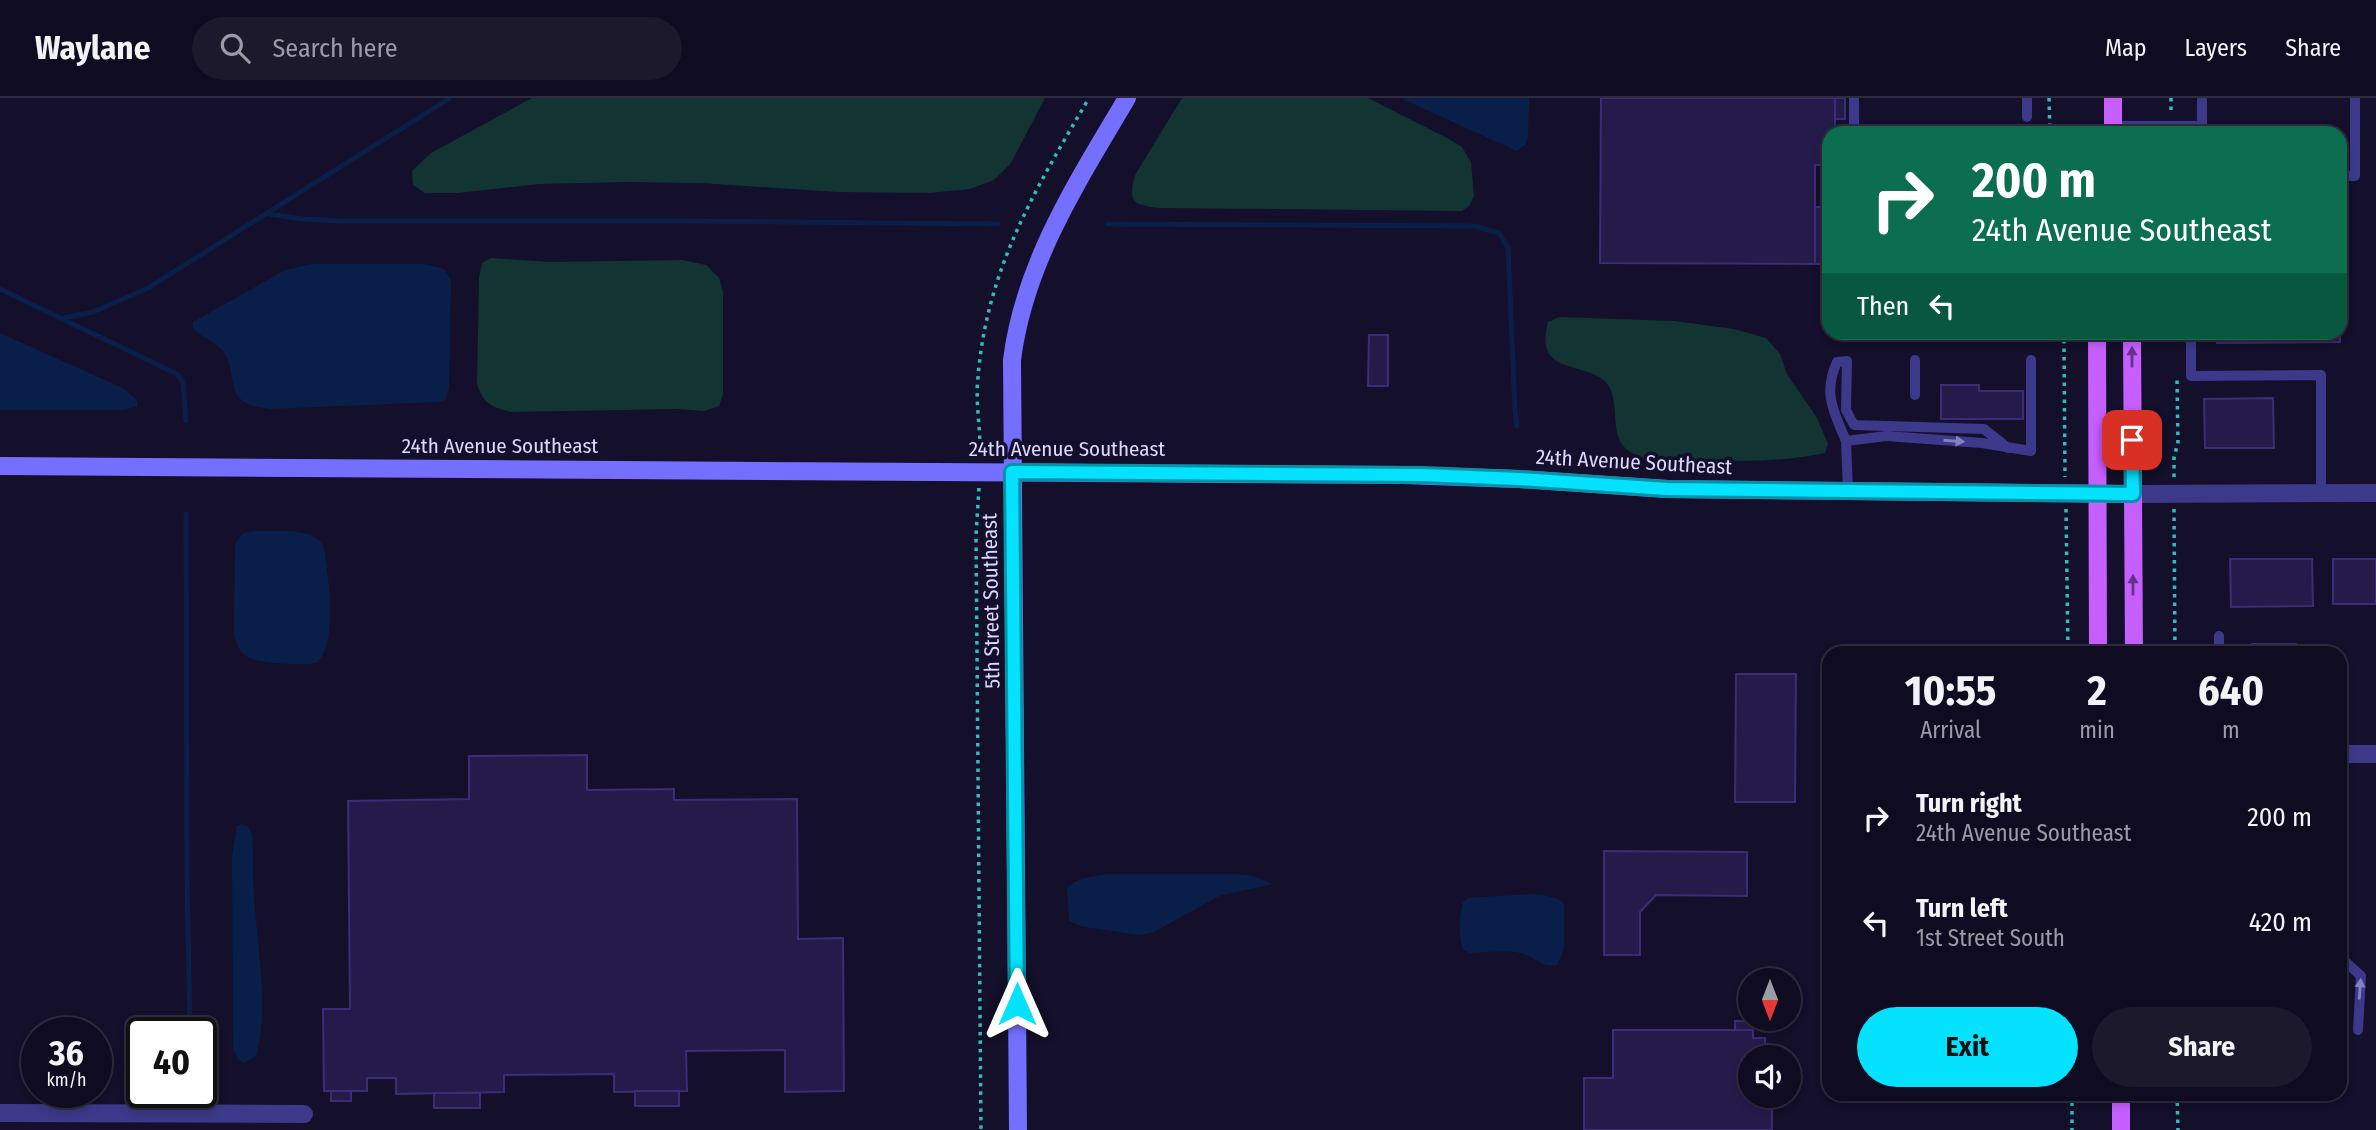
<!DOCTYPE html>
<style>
body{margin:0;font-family:"Fira Sans Condensed",sans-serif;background:#1d192d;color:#f1f3f6;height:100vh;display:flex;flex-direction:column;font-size:26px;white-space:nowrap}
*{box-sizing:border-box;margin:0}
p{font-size:23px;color:#9b9ba5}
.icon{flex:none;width:38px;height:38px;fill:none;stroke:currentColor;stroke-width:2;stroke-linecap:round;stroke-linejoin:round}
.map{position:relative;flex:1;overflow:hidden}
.drawer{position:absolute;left:1822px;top:548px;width:525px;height:455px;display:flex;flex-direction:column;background:#0f0b20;border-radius:21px;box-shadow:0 4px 10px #0003,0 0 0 2px #2f2b3e}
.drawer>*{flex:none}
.guide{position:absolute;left:1822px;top:28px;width:525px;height:214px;border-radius:21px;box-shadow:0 4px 10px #0003,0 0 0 2px #2f2b3e;background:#0b6e4f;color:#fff;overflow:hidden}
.needle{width:46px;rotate:180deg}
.tools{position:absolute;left:1738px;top:870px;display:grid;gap:14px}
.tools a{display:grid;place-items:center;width:63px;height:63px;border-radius:50%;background:#0f0b20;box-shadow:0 4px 10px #0003,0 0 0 2px #2f2b3e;font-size:35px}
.speed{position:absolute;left:21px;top:919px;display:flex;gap:14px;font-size:35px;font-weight:700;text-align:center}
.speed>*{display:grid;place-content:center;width:91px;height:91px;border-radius:50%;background:#0f0b20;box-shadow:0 4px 10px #0003,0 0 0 2px #2f2b3e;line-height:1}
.speed small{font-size:18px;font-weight:400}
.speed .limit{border:4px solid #111;border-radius:10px;background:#fff;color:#111}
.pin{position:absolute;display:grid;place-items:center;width:60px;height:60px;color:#fff;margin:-30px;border-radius:14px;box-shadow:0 4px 10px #0006}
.me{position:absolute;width:77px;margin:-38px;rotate:0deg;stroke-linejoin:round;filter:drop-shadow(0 0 5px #0008)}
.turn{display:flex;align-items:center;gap:24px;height:147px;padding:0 35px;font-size:32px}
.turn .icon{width:91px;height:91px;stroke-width:2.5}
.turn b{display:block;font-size:49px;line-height:60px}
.then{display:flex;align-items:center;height:66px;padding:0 35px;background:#0003;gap:14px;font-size:26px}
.eta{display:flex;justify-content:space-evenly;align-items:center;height:119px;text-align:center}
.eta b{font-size:42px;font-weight:700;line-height:49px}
.primary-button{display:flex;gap:14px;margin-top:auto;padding:14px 35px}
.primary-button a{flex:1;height:80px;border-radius:42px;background:#04e2ff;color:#111;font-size:28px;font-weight:700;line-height:80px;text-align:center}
.primary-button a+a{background:#1d192d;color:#f1f3f6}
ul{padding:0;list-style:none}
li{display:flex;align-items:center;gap:21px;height:105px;padding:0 35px}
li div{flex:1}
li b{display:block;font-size:26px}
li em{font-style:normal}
header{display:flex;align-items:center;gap:42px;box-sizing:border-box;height:98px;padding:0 35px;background:#0f0b20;border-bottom:2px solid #2f2b3e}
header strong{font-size:33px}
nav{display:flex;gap:38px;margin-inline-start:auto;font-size:24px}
.search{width:490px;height:63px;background:#1d192d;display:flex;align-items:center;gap:18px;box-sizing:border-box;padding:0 24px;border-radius:38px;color:#9b9ba5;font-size:26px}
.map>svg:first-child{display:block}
.green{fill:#123433}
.water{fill:#091f49}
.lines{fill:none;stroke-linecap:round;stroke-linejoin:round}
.stream{stroke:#091f49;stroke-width:5}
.building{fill:#251b4b;stroke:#3c2c78;stroke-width:2}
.path{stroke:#2bc0b9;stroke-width:3.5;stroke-dasharray:3.5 5;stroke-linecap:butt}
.lane{stroke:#3d398a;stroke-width:10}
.street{stroke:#3d398a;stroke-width:18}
.secondary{stroke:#756fff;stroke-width:18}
.primary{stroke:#c65fff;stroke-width:18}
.oneway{fill:#64338a}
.oneway2{fill:#8581bf}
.route-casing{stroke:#0393a6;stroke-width:18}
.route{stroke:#04e2ff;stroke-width:12}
.labels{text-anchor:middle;stroke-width:7;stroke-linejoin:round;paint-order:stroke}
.street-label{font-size:21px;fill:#ddd8ff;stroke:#140f2a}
</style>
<header>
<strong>Waylane</strong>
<div class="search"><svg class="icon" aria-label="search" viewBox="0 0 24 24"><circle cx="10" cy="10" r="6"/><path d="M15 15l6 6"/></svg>Search here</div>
<nav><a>Map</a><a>Layers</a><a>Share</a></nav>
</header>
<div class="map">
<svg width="2376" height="1032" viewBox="0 0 2376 1032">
<rect width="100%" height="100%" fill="#140f2a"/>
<g class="green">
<path d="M 532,0 L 1045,0 L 1011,65 L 994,82 L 970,91 L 929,95 L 837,94 L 700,85 L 625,84 L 540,86 L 458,95 L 425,95 L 413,87 L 412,73 L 431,55 Z"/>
<path d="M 1182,0 L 1368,0 L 1449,41 L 1462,49 L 1471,64 L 1474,98 L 1469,108 L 1462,113 L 1160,110 C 1134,107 1127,105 1135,77 Z"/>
<path d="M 491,160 L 550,164 L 682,162 L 706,167 L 719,180 L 723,194 L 723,296 L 719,308 L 705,313 L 677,311 L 512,314 C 493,310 483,306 477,286 L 479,180 L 482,165 Z"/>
<path d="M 1559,219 L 1674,223 L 1734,231 L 1766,240 L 1780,256 L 1787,276 L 1817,320 L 1828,346 L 1825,355 C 1783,364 1739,363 1696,363 C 1679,362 1660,364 1643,360 C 1638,359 1628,353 1624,349 C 1608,331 1623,294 1601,280 C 1574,264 1535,274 1548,224 Z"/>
</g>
<g class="water">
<path d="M 1400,0 L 1529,0 L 1528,39 L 1525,47 L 1516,53 L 1510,50 Z"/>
<path d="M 313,166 L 425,166 L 444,171 L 451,182 L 449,291 L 445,302 L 438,304 L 270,311 C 219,306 241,279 223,253 C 215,243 201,240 193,230 L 193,224 L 285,172 Z"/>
<path d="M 0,235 L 125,291 L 137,303 L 137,308 L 124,312 L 0,312 Z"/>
<path d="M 255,433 C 275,434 315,428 324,449 C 328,479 339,541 317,565 C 303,568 261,566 248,559 C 239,555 236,545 234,536 L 235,446 L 243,435 Z"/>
<path d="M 242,726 L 248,729 L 252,736 C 254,762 252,787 255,812 C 259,857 268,915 256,958 L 244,965 L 239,962 L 233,950 L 232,758 L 237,728 Z"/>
<path d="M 1107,776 L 1236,776 L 1253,778 L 1273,786 L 1219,798 L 1154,834 L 1140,837 L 1084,829 L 1069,823 L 1067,790 C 1078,779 1092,779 1107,776 Z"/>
<path d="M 1495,798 C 1514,798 1549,791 1564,806 L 1564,851 L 1557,867 C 1540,870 1537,859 1521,855 C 1505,852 1486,854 1470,855 L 1463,852 C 1458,837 1459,819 1463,804 L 1469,800 Z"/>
</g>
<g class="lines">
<g class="stream">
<path d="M 269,116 L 303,121 L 342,123 L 681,123 L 998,126"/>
<path d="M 1108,126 L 1475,128 L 1499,135 L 1508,150 L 1515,312 L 1517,328"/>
<path d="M 0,191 L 177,276 L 183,284 L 186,323"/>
<path d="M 64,220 L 93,214 L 148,190 L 450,0"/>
<path d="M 186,416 L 187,780 L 190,934"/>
</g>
</g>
<g class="building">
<path d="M 1601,0 L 1835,0 L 1835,35 L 1829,35 L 1829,67 L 1815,67 L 1815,166 L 1600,165 Z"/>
<rect x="1835" y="0" width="10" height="21"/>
<rect x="1815" y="109" width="13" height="57"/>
<path d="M 2216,234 L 2340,234 L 2340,244 L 2217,245 Z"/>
<path d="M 1369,237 L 1388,237 L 1388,288 L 1368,288 Z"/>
<path d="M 1941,287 L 1979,287 L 1979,293 L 2023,293 L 2023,321 L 1941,321 Z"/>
<path d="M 2273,300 L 2274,350 L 2205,350 L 2204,301 Z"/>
<path d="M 2230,461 L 2312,461 L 2313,508 L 2231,509 Z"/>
<rect x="2333" y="461" width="43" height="45"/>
<rect x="2252" y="546" width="44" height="9"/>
<path d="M 1736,576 L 1796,576 L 1795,704 L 1735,704 Z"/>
<path d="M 587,657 L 587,692 L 674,691 L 674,702 L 797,701 L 798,841 L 843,840 L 844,993 L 785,994 L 785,952 L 686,953 L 687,993 L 614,994 L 614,976 L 504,977 L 504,994 L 396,996 L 396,980 L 367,980 L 367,993 L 324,993 L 323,911 L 350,911 L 348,703 L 469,701 L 469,658 Z"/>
<path d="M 1604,753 L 1747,754 L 1747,798 L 1656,797 L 1640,814 L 1640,857 L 1604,857 Z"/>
<rect x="1735" y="923" width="18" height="9"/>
<path d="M 1613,932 L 1753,932 L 1753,940 L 1765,940 L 1765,959 L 1750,959 L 1750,998 L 1772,998 L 1772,1032 L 1584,1032 L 1584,980 L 1613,980 Z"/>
<rect x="331" y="993" width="20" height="10"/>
<rect x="635" y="993" width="44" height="15"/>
<rect x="434" y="995" width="46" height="15"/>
</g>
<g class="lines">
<g class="path">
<path d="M 2049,0 L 2050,35"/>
<path d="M 2171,0 L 2171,15"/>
<path d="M 2061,234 L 2064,244 L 2065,379"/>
<path d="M 980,358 C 981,331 975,306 978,279 C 987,170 1035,92 1089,0"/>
<path d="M 2174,379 L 2174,360 L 2178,344 L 2177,282"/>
<path d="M 979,390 L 976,437 L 981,1032"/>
<path d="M 2066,411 L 2068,555"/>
<path d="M 2174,411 L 2175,555"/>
<path d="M 2072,996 L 2072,1032"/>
<path d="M 2177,996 L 2178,1032"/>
</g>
<g class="lane">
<path d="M 1854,0 L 1854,35"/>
<path d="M 2027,0 L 2027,19"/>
<path d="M 2202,2 L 2202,32"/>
<path d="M 2113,28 L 2202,28"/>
<path d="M 2340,78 L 2355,78 L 2355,0"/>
<path d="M 2191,234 L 2191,278 L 2321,277 L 2321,395"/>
<path d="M 1915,262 L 1915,297"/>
<path d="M 1846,343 L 1848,393"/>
<path d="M 2008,350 L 1984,331 L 1854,327 L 1846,312 L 1847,263 L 1837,264 C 1823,295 1833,312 1846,343 L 1886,338 L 1982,345 L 2031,353 L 2031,262"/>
<path d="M 2219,538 L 2219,555"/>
<path d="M 2340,859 L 2361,878 L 2358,932"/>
</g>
<g class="street">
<path d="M 2133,396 L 2376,395"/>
<path d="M 2340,656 L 2376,656"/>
<path d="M 0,1015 L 304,1016"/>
</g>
<g class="secondary">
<path d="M 0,368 L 1402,377 L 1519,381 L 1667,391 L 2133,396"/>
<path d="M 1018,1032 L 1012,262 C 1024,165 1078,83 1127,0"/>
</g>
<g class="primary">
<path d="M 2113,0 L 2113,35"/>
<path d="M 2097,234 L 2098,555"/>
<path d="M 2132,234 L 2134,555"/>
<path d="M 2121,996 L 2121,1032"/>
</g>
</g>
<defs><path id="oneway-solid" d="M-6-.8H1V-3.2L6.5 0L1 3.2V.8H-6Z" transform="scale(1.75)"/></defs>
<g class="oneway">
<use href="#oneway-solid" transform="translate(2132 259) rotate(-90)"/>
<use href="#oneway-solid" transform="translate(2133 487) rotate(-90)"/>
</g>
<g class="oneway2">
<use href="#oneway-solid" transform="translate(1954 343) rotate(4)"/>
<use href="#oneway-solid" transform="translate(2360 891) rotate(-86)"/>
</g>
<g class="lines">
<defs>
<path id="route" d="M 1017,906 L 1012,374 L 1422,377 L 1519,381 L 1667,391 L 2133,396 L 2132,342"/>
</defs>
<use href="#route" class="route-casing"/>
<use href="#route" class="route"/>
</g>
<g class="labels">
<g class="street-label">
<text x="500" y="355">24th Avenue Southeast</text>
<text x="1067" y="358">24th Avenue Southeast</text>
<text transform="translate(1634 364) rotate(3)" y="7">24th Avenue Southeast</text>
<text transform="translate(991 503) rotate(-91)" y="7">5th Street Southeast</text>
</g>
</g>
</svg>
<div class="tools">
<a><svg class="needle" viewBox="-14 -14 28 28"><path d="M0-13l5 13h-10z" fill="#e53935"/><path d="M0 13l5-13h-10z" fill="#9b9ba5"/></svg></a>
<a><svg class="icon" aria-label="sound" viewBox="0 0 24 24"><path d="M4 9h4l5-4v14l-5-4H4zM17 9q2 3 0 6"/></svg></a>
</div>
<div class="speed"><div>36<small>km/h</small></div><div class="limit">40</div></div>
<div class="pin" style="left:2132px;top:342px;background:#d93025"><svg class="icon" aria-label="arrive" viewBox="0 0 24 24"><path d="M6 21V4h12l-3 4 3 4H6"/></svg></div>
<svg class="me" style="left:1017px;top:906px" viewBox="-20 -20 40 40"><path d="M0-17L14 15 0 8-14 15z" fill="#04e2ff" stroke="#fff" stroke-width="4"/></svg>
<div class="guide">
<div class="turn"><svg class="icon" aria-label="right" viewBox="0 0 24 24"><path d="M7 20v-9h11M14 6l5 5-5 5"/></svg><div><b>200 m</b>24th Avenue Southeast</div></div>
<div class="then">Then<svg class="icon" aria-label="left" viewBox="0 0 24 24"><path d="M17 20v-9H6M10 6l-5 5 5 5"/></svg></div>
</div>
<section class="drawer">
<div class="eta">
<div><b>10:55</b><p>Arrival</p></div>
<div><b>2</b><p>min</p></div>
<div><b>640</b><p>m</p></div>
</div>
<ul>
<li><svg class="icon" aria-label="right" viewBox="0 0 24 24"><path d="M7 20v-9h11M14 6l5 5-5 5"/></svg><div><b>Turn right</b><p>24th Avenue Southeast</p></div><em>200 m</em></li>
<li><svg class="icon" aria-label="left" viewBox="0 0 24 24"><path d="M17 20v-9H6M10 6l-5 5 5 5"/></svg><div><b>Turn left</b><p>1st Street South</p></div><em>420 m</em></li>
</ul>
<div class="primary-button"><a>Exit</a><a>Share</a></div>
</section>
</div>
